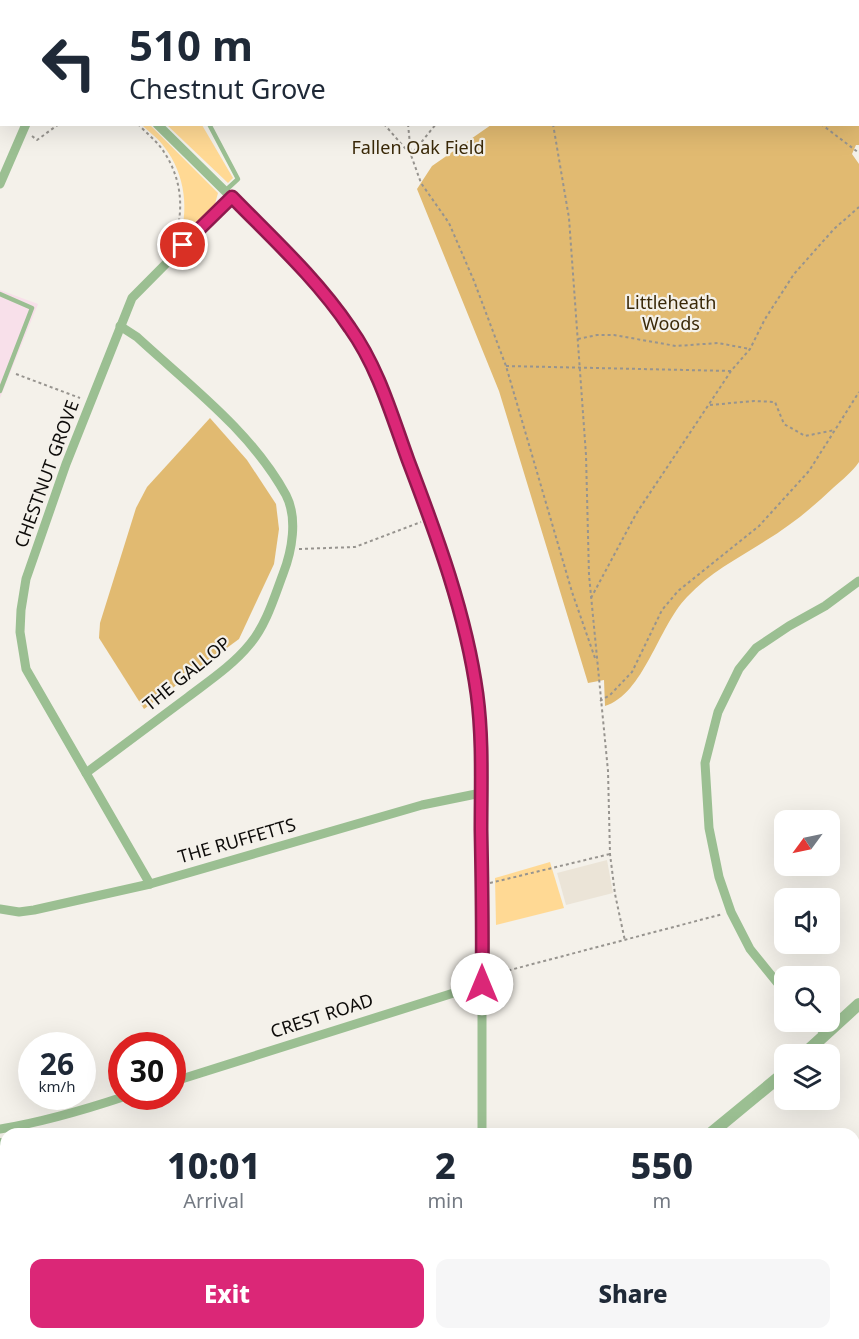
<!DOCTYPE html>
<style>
body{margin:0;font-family:"Noto Sans",sans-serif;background:#f6f6f7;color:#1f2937;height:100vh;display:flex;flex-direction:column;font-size:22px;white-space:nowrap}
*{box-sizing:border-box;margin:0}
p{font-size:20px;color:#747a83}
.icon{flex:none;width:33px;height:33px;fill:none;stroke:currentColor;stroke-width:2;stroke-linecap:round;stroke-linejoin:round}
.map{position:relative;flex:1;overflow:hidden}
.details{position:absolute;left:0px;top:1128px;width:860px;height:212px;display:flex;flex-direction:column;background:#fff;border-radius:18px 18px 0 0;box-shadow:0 6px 24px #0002}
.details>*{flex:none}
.guide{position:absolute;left:0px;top:0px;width:860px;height:126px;box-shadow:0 6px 24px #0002;background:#fff;color:#1f2937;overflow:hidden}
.needle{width:39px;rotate:237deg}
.controls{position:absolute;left:774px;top:810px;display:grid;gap:12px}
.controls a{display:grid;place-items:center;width:66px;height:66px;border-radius:12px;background:#fff;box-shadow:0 6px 24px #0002;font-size:30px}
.speed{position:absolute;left:18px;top:1032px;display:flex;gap:12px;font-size:30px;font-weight:700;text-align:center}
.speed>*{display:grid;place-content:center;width:78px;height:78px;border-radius:50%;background:#fff;box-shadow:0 6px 24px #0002;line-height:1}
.speed small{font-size:15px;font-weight:400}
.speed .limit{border:9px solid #d22;background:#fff;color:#111}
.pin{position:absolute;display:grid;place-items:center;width:51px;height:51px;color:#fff;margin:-26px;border:3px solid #fff;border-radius:50%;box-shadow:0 2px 6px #0007}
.me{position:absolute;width:66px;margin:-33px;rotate:0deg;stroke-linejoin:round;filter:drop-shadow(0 0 4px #0008)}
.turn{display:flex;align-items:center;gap:21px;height:126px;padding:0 30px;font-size:27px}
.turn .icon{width:78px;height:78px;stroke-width:2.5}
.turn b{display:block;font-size:42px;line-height:51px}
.eta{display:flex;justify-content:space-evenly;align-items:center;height:102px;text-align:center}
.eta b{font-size:36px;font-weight:800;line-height:42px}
.button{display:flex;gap:12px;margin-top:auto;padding:12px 30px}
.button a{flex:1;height:69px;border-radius:12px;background:#db2777;color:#fff;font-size:24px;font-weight:800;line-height:69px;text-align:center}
.button a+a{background:#f6f6f7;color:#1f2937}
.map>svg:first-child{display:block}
.commercial{fill:#f8e0ea}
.built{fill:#ebe4d7}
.green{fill:#ffd994}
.forest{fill:#e1ba71}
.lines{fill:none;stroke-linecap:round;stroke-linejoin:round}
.path{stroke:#97948f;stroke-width:2;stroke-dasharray:3 3;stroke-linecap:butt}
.service{stroke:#9bbf92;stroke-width:4.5}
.minor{stroke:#9bbf92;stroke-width:9}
.tertiary{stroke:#9bbf92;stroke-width:12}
.route-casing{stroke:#8e194d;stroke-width:15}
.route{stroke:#db2777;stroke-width:10}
.labels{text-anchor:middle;stroke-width:4.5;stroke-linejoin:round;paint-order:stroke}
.park-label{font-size:18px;fill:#3a2908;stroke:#f4f1ea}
.street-label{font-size:18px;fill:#0d0b09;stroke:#f4f1ea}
</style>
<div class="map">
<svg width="859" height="1339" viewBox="0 0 859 1339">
<rect width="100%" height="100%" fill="#f4f1ea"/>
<path class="commercial" d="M 0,290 L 38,304 L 0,398 Z"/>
<path class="built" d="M 607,860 L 613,893 L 566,905 L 557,873 Z"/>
<g class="green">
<path d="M 142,125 L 150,125 L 218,193 L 215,204 L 178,242 C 190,212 185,174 165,148 C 159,139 149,132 142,125 Z"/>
<path d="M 167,125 L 202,125 L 233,178 L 228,183 Z"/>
<path d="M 550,862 L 564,908 L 496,925 L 495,878 Z"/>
</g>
<g class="forest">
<path d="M 518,0 L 859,0 L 859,145 L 856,145 L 852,154 L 859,164 L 859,462 C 852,472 842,480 833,488 C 812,508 790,526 765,541 C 738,558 709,573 687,597 C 658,627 644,694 605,706 L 604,680 L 588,683 L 499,391 L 417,189 L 432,166 L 491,125 L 858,124 L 858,2 Z"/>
<path d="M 210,418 L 247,460 L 276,504 L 279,529 L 274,564 L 239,639 L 144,709 L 99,638 L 100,623 L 136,508 L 147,487 Z"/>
<path d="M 859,1185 L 859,1339 L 682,1339 L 688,1334 L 854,1334 L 854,1191 Z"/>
</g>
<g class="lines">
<g class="path">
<path d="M 10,0 L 11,2"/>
<path d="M 238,0 L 240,2"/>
<path d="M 358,0 L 359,2"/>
<path d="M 382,0 L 384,2"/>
<path d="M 524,0 L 525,2"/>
<path d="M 629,0 L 630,2"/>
<path d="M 651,2 L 656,0"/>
<path d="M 798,2 L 798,0"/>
<path d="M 858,29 L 859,21"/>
<path d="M 858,104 L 859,117"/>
<path d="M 138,124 C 146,133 158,142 164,152 C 182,179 185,212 173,242"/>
<path d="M 384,124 L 411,155 L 421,183 L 449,223 L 474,281 L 506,366 L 572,592 L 596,661"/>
<path d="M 408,124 L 411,155 L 436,124"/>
<path d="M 553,124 L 569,218 L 586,455 L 589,575 L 608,771 L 610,854 L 615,894 L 625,941"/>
<path d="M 821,124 L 859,153"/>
<path d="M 32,136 L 37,140 L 59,124"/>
<path d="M 578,339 L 597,335 L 614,335 L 676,346 L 718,343 L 750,349"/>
<path d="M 506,366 L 731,371"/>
<path d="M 16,374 L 80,398"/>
<path d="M 710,405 L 754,401 L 775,402 L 784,424 L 805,436 L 835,430"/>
<path d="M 299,549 L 355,547 L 421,522"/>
<path d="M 591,598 L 636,514 L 731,371 L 750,349 L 765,319 L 794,274 L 834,229 L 859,207"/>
<path d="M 600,701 L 610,695 L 632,672 L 662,610 L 678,591 L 759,526 L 809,471 L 859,392"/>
<path d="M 490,883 L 610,854"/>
<path d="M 491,975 L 723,914"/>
</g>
<g class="service">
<path d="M 209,124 L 238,179 L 225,191"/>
<path d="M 0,294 L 32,308 L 0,391"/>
</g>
<g class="minor">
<path d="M 32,0 L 33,2"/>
<path d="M 157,124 L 300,265 L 352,330 L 373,368 L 434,532 L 469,651 L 482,743 L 482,1134"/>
<path d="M 0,184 L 26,124"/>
<path d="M 86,773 C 120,748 154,722 188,697 C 209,681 233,665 250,644 C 266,625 274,598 283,574 C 292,551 298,518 286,495 C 251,431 189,385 137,337 L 120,326"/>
<path d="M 150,884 L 26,669 L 20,632 L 21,610 L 26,579 L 66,464 L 132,298 L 232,197"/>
<path d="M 0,909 L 19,912 L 34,910 L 150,884 L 422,805 L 481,793"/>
<path d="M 784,991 L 750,949 L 731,912 L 719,877 L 709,828 L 705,763 L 718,712 L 739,669 L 756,648 L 789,626 L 825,606 L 859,581"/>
<path d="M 814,1022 L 826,1034"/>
<path d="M 172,1082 L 482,984"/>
<path d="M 0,1129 C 44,1122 84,1110 126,1096"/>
<path d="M 347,1334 L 347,1339"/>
<path d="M 464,1339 L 464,1334"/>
</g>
<g class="tertiary">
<path d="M 804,1054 L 859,1004"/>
<path d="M 710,1134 L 784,1073"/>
<path d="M 0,1144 L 6,1148"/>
<path d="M 120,1334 L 123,1339"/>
<path d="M 531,1339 L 535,1334"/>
</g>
</g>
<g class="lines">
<defs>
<path id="route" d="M 183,245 L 232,197 C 273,239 317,279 350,328 C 378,367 392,416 408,460 C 437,536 466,614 477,694 C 483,739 481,784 481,830 C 482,881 483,932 482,984"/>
</defs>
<use href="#route" class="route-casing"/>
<use href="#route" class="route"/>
</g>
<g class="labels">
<g class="park-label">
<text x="418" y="154">Fallen Oak Field</text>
<text x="671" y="309">Littleheath<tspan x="671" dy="21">Woods</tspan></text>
</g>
<g class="street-label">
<text transform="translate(47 474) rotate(-70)" y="6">CHESTNUT GROVE</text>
<text transform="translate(187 674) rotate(-39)" y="6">THE GALLOP</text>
<text transform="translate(237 841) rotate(-16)" y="6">THE RUFFETTS</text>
<text transform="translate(322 1016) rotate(-18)" y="6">CREST ROAD</text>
</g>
</g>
</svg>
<div class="controls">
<a><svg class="needle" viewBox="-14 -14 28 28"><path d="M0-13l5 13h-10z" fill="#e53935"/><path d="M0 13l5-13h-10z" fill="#747a83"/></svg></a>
<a><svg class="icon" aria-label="sound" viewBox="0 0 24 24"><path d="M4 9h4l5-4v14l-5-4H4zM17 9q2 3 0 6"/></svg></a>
<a><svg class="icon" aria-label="search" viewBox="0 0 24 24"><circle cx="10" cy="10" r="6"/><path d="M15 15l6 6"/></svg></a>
<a><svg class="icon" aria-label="layers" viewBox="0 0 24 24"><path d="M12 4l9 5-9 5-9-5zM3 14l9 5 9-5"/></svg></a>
</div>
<div class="speed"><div>26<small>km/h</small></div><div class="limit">30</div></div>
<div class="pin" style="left:183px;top:245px;background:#d93025"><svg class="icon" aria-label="arrive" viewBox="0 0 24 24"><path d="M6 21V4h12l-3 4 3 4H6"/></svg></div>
<svg class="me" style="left:482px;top:984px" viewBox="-20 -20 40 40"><circle r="19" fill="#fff"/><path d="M0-13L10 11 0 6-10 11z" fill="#db2777"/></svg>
<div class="guide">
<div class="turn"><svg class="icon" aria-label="left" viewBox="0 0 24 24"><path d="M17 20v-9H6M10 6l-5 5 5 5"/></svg><div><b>510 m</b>Chestnut Grove</div></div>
</div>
<section class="details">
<div class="eta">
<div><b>10:01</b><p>Arrival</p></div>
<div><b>2</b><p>min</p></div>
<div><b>550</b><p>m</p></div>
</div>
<div class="button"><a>Exit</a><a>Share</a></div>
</section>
</div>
